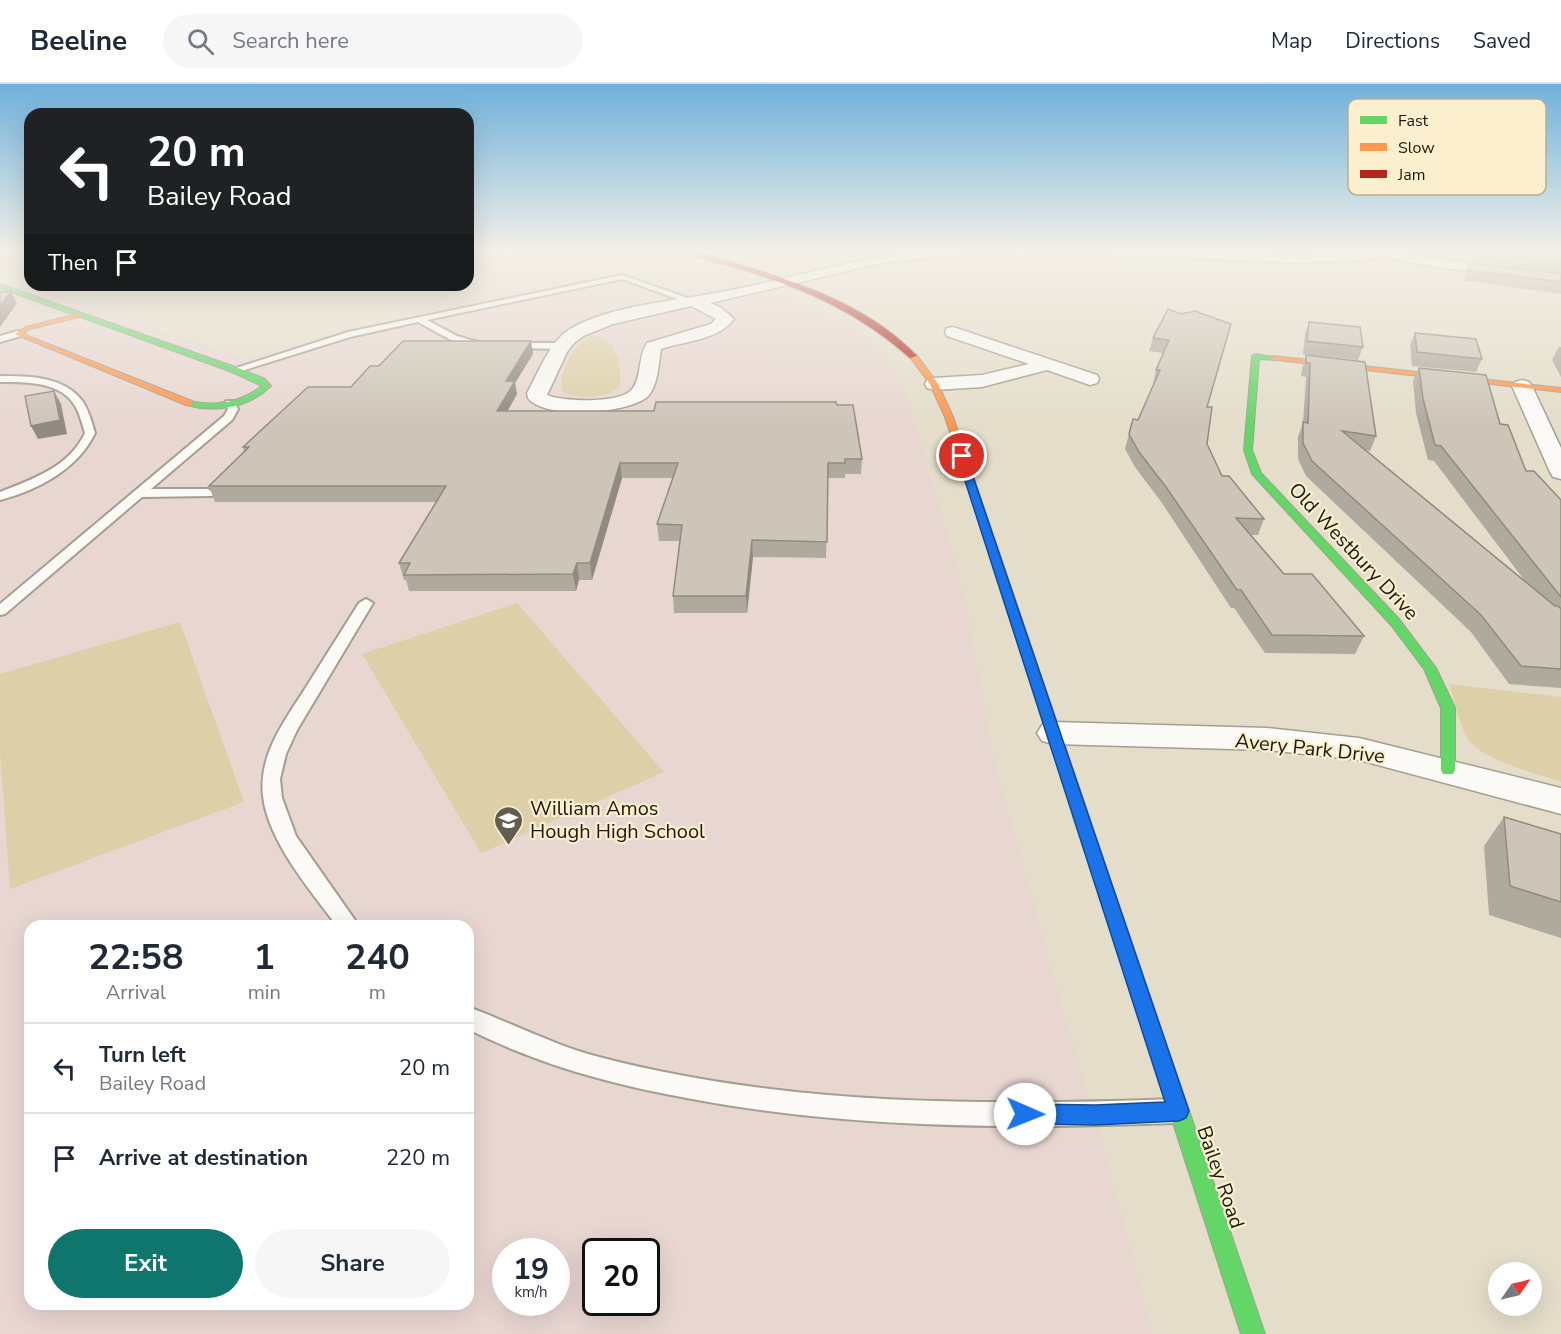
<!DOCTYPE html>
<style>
body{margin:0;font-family:"Nunito Sans",sans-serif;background:#f6f6f7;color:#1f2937;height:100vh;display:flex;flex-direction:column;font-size:22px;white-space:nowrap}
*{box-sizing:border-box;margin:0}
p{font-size:20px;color:#747a83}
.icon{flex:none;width:33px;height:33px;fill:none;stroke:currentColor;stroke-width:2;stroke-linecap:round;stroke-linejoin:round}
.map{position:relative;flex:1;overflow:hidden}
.drawer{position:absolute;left:24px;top:836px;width:450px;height:390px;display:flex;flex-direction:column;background:#fff;border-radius:18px;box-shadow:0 6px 24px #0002}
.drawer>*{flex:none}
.guide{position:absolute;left:24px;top:24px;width:450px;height:183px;border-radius:18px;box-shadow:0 6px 24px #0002;background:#202124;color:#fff;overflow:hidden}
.needle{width:39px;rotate:56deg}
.fabs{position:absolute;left:1488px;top:1178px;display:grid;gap:12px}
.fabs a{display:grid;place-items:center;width:54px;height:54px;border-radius:50%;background:#fff;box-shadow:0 6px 24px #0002;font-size:30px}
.speed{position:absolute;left:492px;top:1154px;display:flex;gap:12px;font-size:30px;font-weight:700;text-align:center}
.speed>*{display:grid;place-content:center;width:78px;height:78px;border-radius:50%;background:#fff;box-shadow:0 6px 24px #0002;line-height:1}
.speed small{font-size:15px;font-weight:400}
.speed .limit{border:3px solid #111;border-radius:9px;background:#fff;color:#111}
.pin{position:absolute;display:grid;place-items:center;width:51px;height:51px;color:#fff;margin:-26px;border:3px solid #fff;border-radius:50%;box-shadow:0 2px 6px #0007}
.me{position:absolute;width:66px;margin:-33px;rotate:91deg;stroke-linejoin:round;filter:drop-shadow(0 0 4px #0008)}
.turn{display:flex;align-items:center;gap:21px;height:126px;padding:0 24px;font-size:27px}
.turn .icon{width:78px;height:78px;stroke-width:2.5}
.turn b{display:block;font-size:42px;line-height:51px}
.then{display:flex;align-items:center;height:57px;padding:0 24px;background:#0003;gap:12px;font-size:22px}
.eta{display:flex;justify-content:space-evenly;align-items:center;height:102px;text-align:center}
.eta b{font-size:36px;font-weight:700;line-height:42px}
.button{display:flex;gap:12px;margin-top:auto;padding:12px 24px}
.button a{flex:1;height:69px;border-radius:36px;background:#0f766e;color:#fff;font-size:24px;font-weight:700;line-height:69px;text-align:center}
.button a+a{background:#f6f6f7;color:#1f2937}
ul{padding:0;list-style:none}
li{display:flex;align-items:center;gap:18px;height:90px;padding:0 24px;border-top:2px solid #e0e1e3}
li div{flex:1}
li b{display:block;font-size:22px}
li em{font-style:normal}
header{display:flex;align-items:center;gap:36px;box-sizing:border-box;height:84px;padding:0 30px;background:#fff;border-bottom:2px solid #e0e1e3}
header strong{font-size:28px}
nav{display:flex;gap:33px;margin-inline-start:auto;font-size:21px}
.search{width:420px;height:54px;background:#f6f6f7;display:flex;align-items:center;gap:15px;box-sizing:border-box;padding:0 21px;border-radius:33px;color:#747a83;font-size:22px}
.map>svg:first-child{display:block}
.education{fill:#e8d6d1;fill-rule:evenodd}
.green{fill:#ddd0a8}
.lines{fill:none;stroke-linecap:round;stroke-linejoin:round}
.lane-casing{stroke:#a39e8f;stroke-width:4}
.street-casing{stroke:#a39e8f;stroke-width:3}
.fast-casing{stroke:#a39e8f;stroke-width:2}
.slow-casing{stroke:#a39e8f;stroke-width:2}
.jam-casing{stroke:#a39e8f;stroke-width:2}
.lane{fill:#fbfaf7;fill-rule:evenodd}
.street{fill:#fbfaf7;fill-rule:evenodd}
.fast{fill:#63d668;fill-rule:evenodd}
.slow{fill:#ff974d;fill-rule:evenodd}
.jam{fill:#b3261e;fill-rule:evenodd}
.wall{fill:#b0a99e}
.shaded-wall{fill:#908a81}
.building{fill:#cdc5b8;stroke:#908a81;stroke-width:1.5}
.route{fill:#1a73e8;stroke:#114b97;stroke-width:1.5}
.labels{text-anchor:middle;stroke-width:4.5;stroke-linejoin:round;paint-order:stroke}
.street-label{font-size:20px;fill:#1c180c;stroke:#fbefcd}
.poi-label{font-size:20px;fill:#1c180c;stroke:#fbefcd;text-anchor:start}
.key{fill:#fbefcd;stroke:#b8ae93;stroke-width:1.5}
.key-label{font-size:16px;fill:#1c180c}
</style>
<header>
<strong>Beeline</strong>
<div class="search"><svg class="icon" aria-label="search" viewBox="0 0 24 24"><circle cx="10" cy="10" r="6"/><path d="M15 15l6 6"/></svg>Search here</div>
<nav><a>Map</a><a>Directions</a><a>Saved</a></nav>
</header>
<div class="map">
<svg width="1561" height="1250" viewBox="0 0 1561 1250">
<rect width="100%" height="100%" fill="#e4ddca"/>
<path class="education" d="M 0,166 L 23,166 L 7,177 L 6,191 L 243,276 L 648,166 L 802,217 L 846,239 L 881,271 L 906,307 L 938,417 L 965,514 L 995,680 L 1072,958 L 1095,1031 L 1153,1250 L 0,1250 ZM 30,842 L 468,842 L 468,1220 L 30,1220 ZM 506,1167 L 556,1167 L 556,1218 L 506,1218 ZM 596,1167 L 646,1167 L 646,1218 L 596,1218 Z"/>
<g class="green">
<path d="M 590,252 C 617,251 622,280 620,302 C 603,315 583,316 563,308 C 556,291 574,260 590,252 Z"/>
<path d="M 517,519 L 664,688 L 481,769 L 362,570 Z"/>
<path d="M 180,538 L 244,718 L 10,805 L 0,668 L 0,590 Z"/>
<path d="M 1449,600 L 1561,613 L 1561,698 C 1537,689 1478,676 1466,652 C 1458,636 1455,617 1449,600 Z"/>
</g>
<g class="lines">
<defs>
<g id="lane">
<path d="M 1254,166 L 1262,166 L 1271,174 L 1266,175 Z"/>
<path d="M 622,191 L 696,217 L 689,219 L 622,195 L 427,236 L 457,252 L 485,260 L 486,262 L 482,265 L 451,256 L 418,238 L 350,253 L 238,288 L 230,286 L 348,248 Z"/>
<path d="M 18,247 L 21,248 L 21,252 L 0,258 L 0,252 Z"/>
<path d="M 511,259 L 564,259 L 568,262 L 564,265 L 508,264 L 507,262 Z"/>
<path d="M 0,292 C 28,292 65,292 83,318 C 89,327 92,339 95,349 C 78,385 38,406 0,416 L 0,408 C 33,395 69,383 85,349 C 82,340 80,330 75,322 C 61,297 25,298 0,298 Z"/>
<path d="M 226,317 L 234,317 L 238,325 L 232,336 L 151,405 L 208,405 L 214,409 L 212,412 L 142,413 L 5,530 L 0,531 L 0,520 L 224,332 L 228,325 L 225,319 Z"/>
<path d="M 366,515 L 373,519 L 297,646 L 286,670 L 280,695 L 282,714 L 296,752 L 359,842 L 337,842 C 310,806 268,757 263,712 C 258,669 287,634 308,600 C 325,573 342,546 359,519 Z"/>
<path d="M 468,923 C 512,939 553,961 599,973 C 786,1022 983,1022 1175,1015 L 1184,1018 L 1188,1027 L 1184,1036 L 1175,1039 C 1014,1045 851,1045 692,1015 C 614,1001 539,981 468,945 Z"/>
</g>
<g id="street">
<path d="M 0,166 L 15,166 L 0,176 Z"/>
<path d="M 927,166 L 973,166 L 967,170 L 882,179 L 710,219 L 720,223 L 734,235 C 719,256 685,257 661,265 C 659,278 658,300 649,311 C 633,330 543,336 528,314 L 527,309 C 539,288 549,258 570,245 C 604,225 660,218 698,212 C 775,200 849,174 927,166 ZM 691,222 L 716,235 L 711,240 L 647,259 C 638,272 642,291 633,304 C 623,320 563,318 547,311 L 567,268 L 573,260 L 583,252 L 613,240 Z"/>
<path d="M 1082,166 L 1186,166 L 1294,171 L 1390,166 L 1437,175 L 1561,191 L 1561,199 L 1437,183 L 1381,173 L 1356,177 L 1294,179 L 1088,170 Z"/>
<path d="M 953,243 L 1097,291 L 1099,295 L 1097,299 L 1090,301 L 1047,286 L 982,303 L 934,306 L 927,304 L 925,300 L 927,296 L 934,294 L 982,291 L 1029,280 L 947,252 L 945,248 L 947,244 Z"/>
<path d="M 1522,296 L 1529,298 L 1532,302 L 1561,364 L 1561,395 L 1553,393 L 1550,388 L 1512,302 L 1515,298 Z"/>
<path d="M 1054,638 L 1267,644 L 1359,654 L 1561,704 L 1561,730 L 1359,676 L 1267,666 L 1054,660 L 1042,657 L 1037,649 L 1042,641 Z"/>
</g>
<g id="fast">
<path d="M 0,200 L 238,284 L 265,295 L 271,302 C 249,324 215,329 186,321 L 185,319 L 189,317 C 215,323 241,318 262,302 L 232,288 L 0,204 Z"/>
<path d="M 1256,270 L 1280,274 L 1276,276 L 1259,275 L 1252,366 L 1261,389 L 1399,535 L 1436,584 L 1455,624 L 1455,686 L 1453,690 L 1443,690 L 1441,686 L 1441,624 L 1424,585 L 1391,541 L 1252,390 L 1244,366 L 1252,272 Z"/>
<path d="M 999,480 L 1004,483 L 1265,1250 L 1241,1250 L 994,483 Z"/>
</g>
<g id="slow">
<path d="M 81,229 L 83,232 L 30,245 L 23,250 L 192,317 L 192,321 L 186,321 L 15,250 L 26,243 Z"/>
<path d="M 910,270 L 916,270 L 938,300 L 953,333 L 1004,483 L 1003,485 L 995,485 L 994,483 L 945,333 L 930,300 L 909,272 Z"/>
<path d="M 1273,272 L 1561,304 L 1561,308 L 1276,276 L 1273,276 Z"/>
</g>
<path id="jam" d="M 682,166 L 692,166 C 769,190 859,211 917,272 L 910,274 C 862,231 813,209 753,189 C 730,181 704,177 682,166 Z"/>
</defs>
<use href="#lane" class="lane-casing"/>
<use href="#street" class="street-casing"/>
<use href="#fast" class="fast-casing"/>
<use href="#slow" class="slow-casing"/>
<use href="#jam" class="jam-casing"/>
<use href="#lane" class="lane"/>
<use href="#street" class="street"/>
<use href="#fast" class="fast"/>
<use href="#slow" class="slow"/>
<use href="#jam" class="jam"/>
</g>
<g class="wall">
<path d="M 1475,166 L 1561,166 L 1561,189 L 1471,177 L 1475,169 Z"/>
<path d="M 1470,179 L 1561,190 L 1561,210 L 1463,196 Z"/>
<path d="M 1168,225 L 1207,323 L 1207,360 L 1222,392 L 1264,435 L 1258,451 L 1251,451 L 1284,490 L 1364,552 L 1355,570 L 1265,569 L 1234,524 L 1231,524 L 1162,419 L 1135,383 L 1125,365 L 1133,335 L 1138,336 L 1154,300 L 1153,299 L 1156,286 L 1163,269 L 1149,267 L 1153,254 Z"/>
<path d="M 1309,238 L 1363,263 L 1358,276 L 1303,270 L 1305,250 Z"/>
<path d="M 1415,249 L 1482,275 L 1476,288 L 1412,282 L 1410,261 Z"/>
<path d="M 531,257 L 533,270 L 515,299 L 517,310 L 508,327 L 654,327 L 837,321 L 862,375 L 861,390 L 845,390 L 845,394 L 828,394 L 826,474 L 753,473 L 747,529 L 674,529 L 673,512 L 680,457 L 659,457 L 657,440 L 673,394 L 622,394 L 592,496 L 579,496 L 576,507 L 409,507 L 406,496 L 404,496 L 399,479 L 437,418 L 215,418 L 209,402 L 244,368 L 243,363 L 351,303 L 379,282 Z"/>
<path d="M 1559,263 L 1561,263 L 1561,293 L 1552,276 Z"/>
<path d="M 1306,271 L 1376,352 L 1370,367 L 1366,366 L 1525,497 L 1434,377 L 1428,376 L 1416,329 L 1413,297 L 1419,284 L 1500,340 L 1526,387 L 1561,416 L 1561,604 L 1509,600 L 1471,548 L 1306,392 L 1298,375 L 1298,353 L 1303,339 L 1306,293 L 1301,292 L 1302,285 Z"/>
<path d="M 1504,733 L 1561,750 L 1561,854 L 1489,831 L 1484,762 Z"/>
</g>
<g class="shaded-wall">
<path d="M 11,207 L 17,219 L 0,243 L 0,222 Z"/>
<path d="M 531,257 L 533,270 L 515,299 L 517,310 L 499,341 L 497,327 L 506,297 Z"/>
<path d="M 54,307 L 61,320 L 67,350 L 38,355 L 31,342 Z"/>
<path d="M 620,379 L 622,394 L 592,496 L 590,479 Z"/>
<path d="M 752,456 L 753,473 L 747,529 L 746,512 Z"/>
<path d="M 577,479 L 579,496 L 576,507 L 573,490 Z"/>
</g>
<g class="building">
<path d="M 1476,166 L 1561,166 L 1561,178 L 1476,167 Z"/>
<path d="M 1470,179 L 1561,190 L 1561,198 L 1467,186 Z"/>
<path d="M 11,207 L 0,222 L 0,208 Z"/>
<path d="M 1168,225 L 1181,230 L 1195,227 L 1231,240 L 1207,323 L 1212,323 L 1207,360 L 1222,392 L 1229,392 L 1264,435 L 1236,434 L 1284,490 L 1312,490 L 1364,552 L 1272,551 L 1241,506 L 1237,506 L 1166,403 L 1139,368 L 1129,350 L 1133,335 L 1138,336 L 1160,286 L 1156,286 L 1169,256 L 1153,254 Z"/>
<path d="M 1309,238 L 1360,243 L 1363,263 L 1307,257 Z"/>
<path d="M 1415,249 L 1476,255 L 1482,275 L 1417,268 Z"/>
<path d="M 403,257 L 531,257 L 506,297 L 515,297 L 497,327 L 654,327 L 656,318 L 836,318 L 837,321 L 853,321 L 862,375 L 845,375 L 845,379 L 828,379 L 827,458 L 752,456 L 746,512 L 673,512 L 682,441 L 657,440 L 678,379 L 620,379 L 590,479 L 577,479 L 573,490 L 404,491 L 410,479 L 399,479 L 446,402 L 209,402 L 249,363 L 243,363 L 308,303 L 351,303 L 370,282 L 379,282 Z"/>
<path d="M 1306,271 L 1365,278 L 1376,352 L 1342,347 L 1555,522 L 1558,522 L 1561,525 L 1561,585 L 1521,582 L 1481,531 L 1312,377 L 1303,359 L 1303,338 L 1308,339 L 1310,279 L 1306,279 Z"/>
<path d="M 1419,284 L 1486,291 L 1500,340 L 1508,341 L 1526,387 L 1534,387 L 1561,416 L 1561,513 L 1441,362 L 1435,361 L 1423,315 Z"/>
<path d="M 54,307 L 60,336 L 31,342 L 25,312 Z"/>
<path d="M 1504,733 L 1561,750 L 1561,818 L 1510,802 Z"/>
</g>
<linearGradient id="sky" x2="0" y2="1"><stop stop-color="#6fb1dc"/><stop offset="0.49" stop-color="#f3f0e7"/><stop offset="1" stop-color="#f3f0e7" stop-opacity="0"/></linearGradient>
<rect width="1561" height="341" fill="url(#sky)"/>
<path class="route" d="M 962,369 L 966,372 L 1189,1027 L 1186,1034 L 1179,1037 L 1095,1041 L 1025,1040 L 1018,1037 L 1015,1030 L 1018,1023 L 1025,1020 L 1095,1021 L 1165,1018 L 957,372 Z"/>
<defs>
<symbol id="school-pin" viewBox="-11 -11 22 30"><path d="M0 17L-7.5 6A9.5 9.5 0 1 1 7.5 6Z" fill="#625d4e" stroke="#fbefcd"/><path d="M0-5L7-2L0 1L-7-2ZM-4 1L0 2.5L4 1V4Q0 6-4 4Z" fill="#fff"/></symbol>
</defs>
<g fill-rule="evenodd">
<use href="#school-pin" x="492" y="720" width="33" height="45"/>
</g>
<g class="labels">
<g class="street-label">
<text transform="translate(1354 467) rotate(47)" y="7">Old Westbury Drive</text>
<text transform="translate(1310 664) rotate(6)" y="7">Avery Park Drive</text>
<text transform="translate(1221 1093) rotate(71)" y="7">Bailey Road</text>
</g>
<g class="poi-label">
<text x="530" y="731">William Amos<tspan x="530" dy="23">Hough High School</tspan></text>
</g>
</g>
<rect x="1348" y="15" width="198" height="96" rx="9" class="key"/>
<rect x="1360" y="32" width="27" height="8" fill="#63d668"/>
<rect x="1360" y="59" width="27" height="8" fill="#ff974d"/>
<rect x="1360" y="86" width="27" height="8" fill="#b3261e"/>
<g class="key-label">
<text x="1398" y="42">Fast</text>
<text x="1398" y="69">Slow</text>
<text x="1398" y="96">Jam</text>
</g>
</svg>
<div class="fabs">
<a><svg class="needle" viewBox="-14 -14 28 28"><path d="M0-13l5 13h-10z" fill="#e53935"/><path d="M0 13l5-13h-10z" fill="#747a83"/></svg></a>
</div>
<div class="speed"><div>19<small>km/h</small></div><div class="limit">20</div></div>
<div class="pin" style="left:962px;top:372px;background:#d93025"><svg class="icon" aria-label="arrive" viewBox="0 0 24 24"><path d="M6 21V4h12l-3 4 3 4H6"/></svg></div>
<svg class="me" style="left:1025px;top:1030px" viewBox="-20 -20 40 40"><circle r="19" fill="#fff"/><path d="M0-13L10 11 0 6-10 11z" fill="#1a73e8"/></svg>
<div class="guide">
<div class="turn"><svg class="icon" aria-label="left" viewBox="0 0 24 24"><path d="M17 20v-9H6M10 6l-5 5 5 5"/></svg><div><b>20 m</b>Bailey Road</div></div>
<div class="then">Then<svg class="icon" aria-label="arrive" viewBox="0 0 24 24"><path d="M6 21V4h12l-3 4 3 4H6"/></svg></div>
</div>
<section class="drawer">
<div class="eta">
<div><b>22:58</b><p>Arrival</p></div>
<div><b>1</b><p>min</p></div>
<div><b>240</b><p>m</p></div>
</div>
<ul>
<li><svg class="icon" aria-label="left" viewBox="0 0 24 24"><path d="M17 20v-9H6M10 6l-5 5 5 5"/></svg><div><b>Turn left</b><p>Bailey Road</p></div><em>20 m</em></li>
<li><svg class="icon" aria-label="arrive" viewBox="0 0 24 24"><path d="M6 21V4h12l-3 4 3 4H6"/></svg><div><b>Arrive at destination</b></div><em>220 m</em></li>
</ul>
<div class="button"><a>Exit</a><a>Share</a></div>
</section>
</div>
